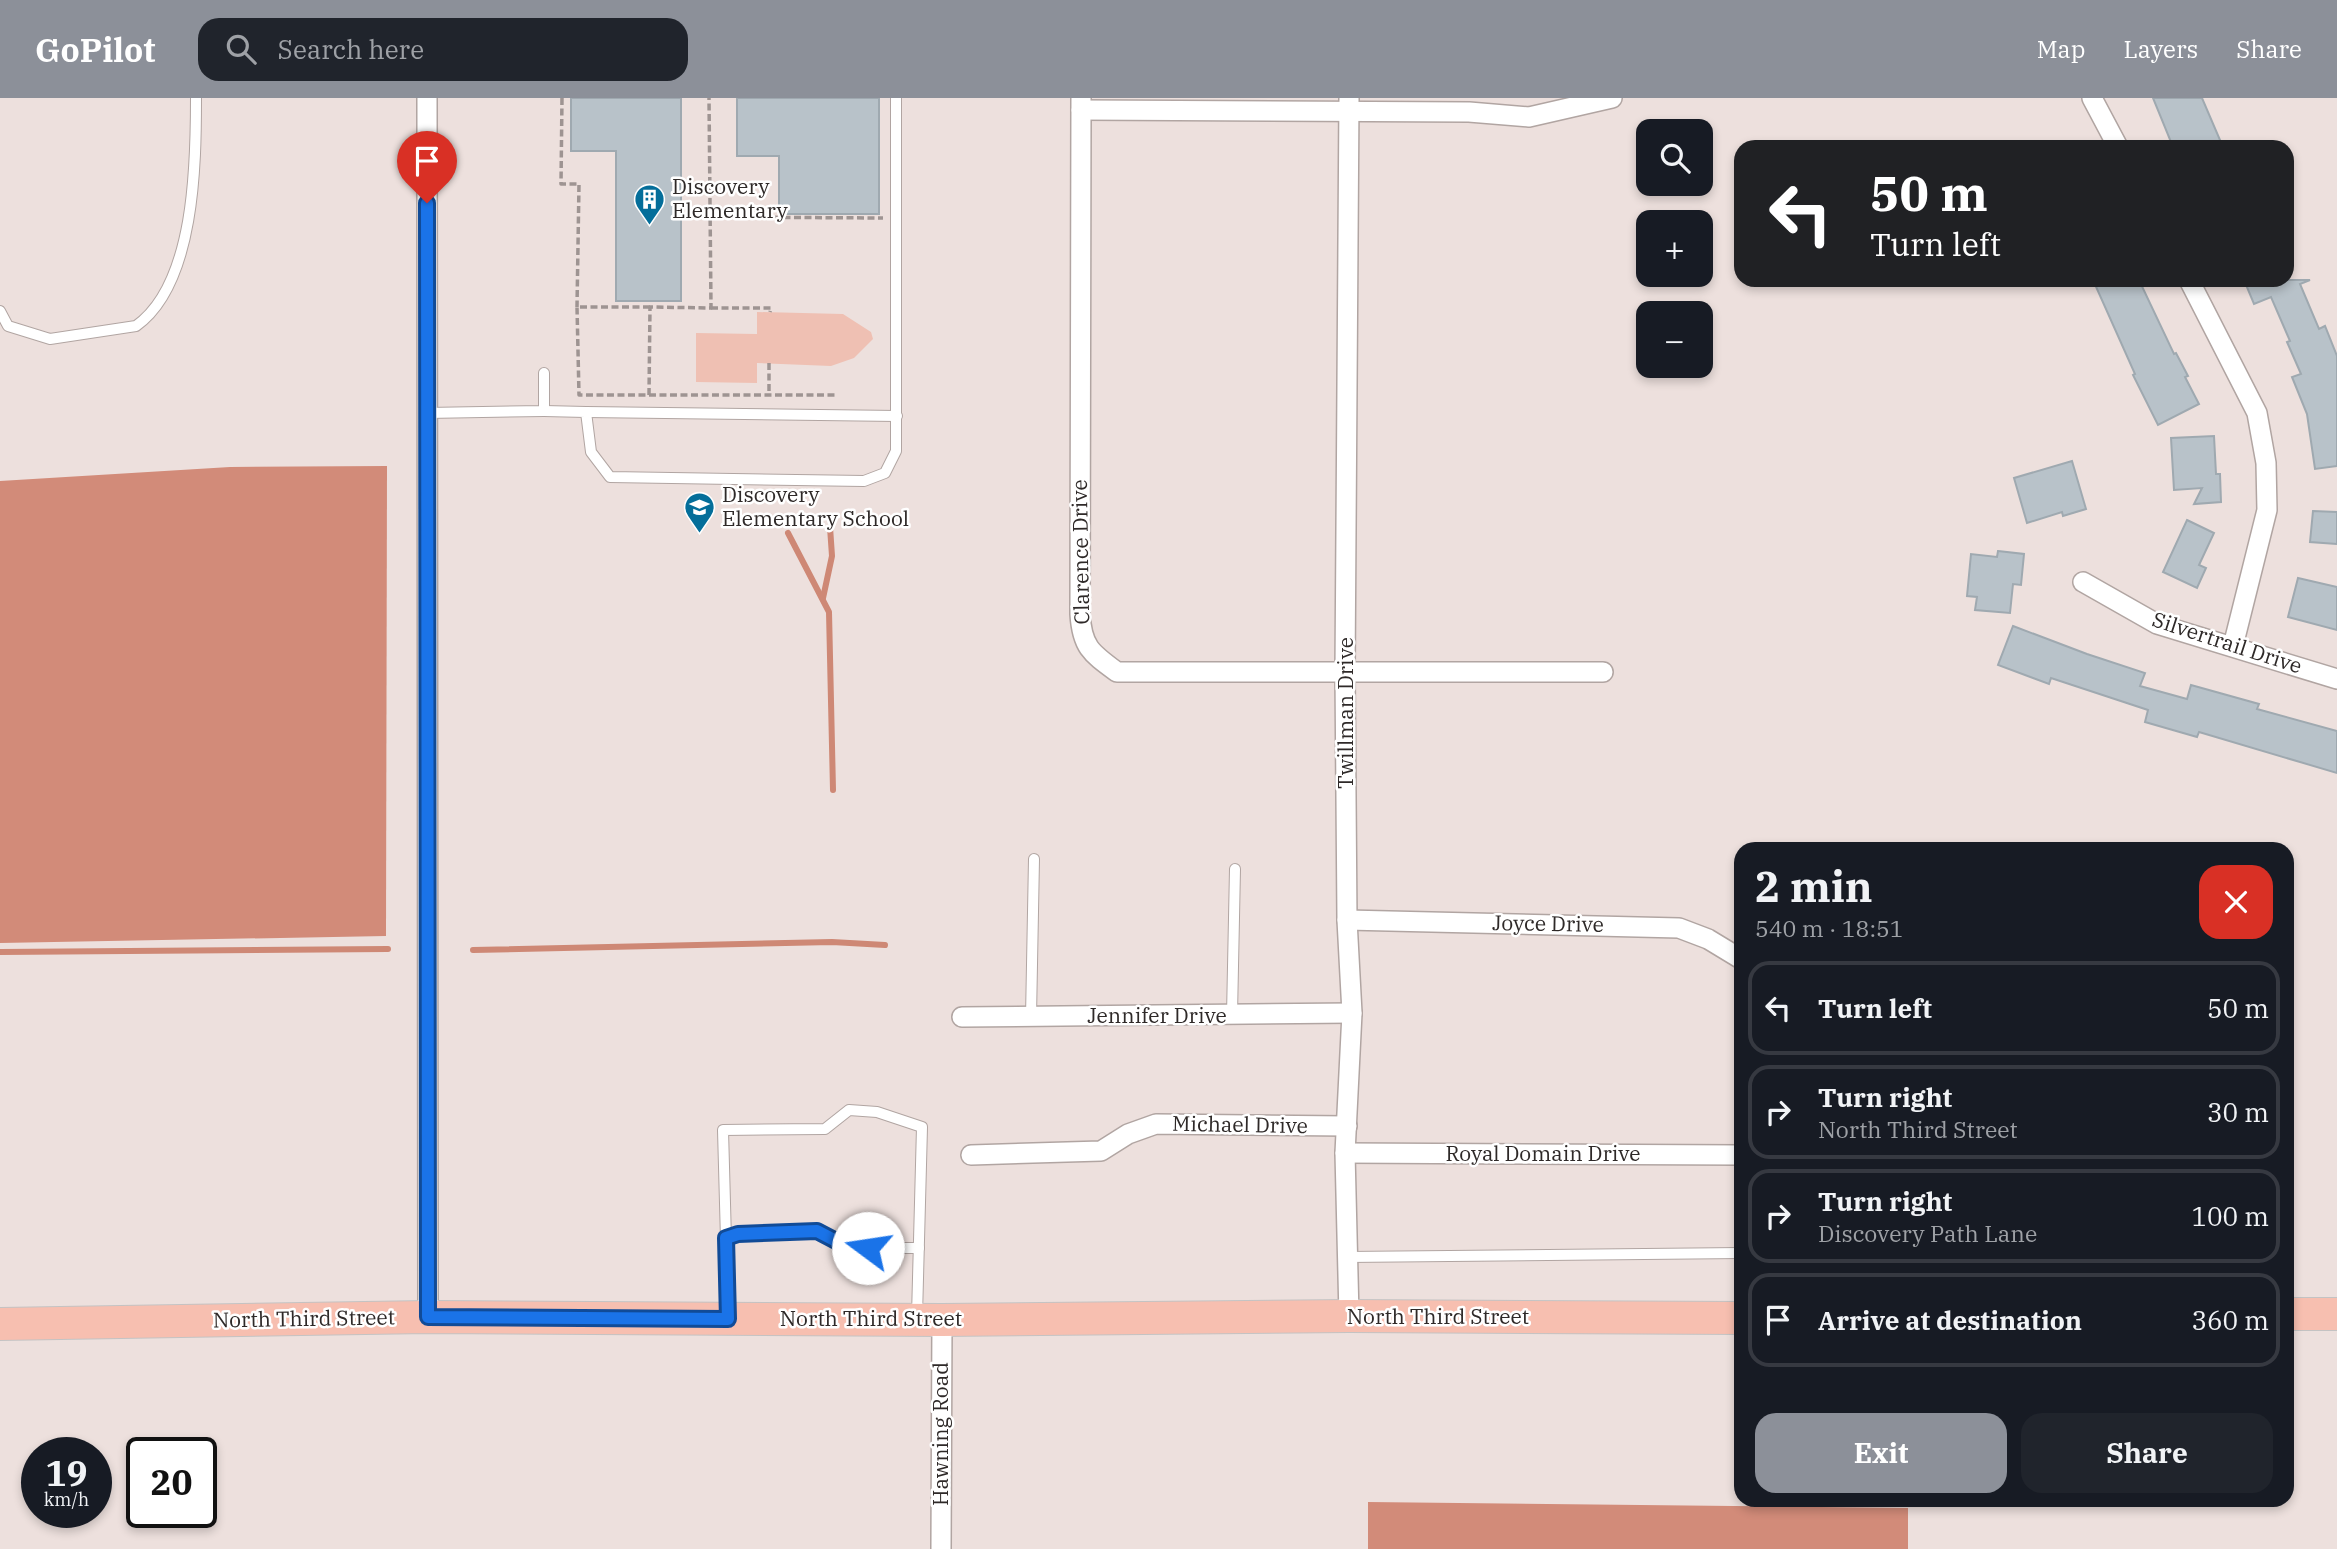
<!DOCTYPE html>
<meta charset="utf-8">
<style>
body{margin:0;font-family:"IBM Plex Serif",serif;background:#20242c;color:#f1f3f6;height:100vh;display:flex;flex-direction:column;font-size:26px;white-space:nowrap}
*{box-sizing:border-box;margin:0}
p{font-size:23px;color:#9ea1a6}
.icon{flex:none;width:38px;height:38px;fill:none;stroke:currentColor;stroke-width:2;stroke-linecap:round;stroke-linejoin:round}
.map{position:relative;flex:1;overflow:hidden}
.drawer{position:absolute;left:1734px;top:744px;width:560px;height:665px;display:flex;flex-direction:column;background:#171b24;border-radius:21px;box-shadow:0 4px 10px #0003}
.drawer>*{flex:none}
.hud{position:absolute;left:1734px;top:42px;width:560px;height:147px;border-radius:21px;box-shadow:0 4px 10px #0003;background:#202124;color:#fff;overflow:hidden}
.controls{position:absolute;left:1636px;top:21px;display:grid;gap:14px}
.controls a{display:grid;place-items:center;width:77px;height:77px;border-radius:14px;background:#171b24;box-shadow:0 4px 10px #0003;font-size:35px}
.speed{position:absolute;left:21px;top:1339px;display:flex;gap:14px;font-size:35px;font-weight:700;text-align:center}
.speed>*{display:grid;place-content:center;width:91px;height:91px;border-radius:50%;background:#171b24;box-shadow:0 4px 10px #0003;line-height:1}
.speed small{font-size:18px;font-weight:400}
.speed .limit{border:4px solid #111;border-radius:10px;background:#fff;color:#111}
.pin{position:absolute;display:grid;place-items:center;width:60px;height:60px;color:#fff;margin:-72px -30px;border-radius:50% 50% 50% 0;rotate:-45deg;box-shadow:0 0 7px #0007}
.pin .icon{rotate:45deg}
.me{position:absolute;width:77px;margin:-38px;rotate:284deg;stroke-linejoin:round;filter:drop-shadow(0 0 5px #0008)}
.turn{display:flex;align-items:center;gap:24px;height:147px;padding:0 21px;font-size:32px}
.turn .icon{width:91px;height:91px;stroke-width:2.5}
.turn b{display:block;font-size:49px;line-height:60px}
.round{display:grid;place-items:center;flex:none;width:74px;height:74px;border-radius:21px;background:#20242c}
.summary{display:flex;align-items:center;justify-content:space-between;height:119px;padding:0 21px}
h1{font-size:42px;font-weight:800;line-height:52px}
.primary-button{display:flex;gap:14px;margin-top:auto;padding:14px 21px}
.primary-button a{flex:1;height:80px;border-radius:21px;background:#8c9099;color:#fff;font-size:28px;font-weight:800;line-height:80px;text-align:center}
.primary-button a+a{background:#20242c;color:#f1f3f6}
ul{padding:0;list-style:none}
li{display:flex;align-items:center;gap:21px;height:94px;margin:0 14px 10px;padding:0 7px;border:4px solid #363941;border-radius:21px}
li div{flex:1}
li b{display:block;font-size:26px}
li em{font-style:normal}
header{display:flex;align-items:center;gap:42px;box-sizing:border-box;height:98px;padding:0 35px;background:#8c9099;color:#fff}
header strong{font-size:33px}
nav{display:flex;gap:38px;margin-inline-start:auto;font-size:24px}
.search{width:490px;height:63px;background:#20242c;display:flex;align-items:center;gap:18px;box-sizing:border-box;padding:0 24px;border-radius:21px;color:#9ea1a6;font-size:26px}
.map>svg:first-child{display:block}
.green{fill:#efc0b3}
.forest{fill:#d28b79}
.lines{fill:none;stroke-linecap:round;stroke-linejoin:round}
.stream{stroke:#ce8875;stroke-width:6}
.building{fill:#b8c2c9;stroke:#9fa9b0;stroke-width:2}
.service-casing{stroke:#b1a5a2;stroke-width:12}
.minor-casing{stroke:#b1a5a2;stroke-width:22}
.primary-casing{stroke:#c4c3c3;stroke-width:34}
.path{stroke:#9e9492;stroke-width:3.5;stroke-dasharray:7 3.5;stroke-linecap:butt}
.service{stroke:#fff;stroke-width:10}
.minor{stroke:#fff;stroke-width:19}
.primary{stroke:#f7bfb0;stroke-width:32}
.route-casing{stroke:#114b97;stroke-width:18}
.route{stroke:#1a73e8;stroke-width:12}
.labels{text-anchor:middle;stroke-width:5;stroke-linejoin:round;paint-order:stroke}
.poi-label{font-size:21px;fill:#2e2928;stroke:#fff;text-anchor:start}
.street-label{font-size:21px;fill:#2e2928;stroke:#fff}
</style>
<header>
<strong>GoPilot</strong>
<div class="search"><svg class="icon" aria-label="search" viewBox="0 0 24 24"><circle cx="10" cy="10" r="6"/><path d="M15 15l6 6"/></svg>Search here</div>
<nav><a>Map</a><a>Layers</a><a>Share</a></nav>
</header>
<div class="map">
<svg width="2337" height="1451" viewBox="0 0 2337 1451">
<rect width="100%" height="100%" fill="#ede0dd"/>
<path class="green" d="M 757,214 L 843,216 L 871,234 L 873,241 L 854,260 L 831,268 L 757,265 L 757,285 L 696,284 L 696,235 L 757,236 Z"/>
<g class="forest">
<path d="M 387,368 L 386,838 L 0,845 L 0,383 L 230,369 Z"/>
<path d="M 1368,1404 L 1908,1410 L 1908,1451 L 1368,1451 Z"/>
</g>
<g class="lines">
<g class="stream">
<path d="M 788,435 L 829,514 L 833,692"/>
<path d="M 823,500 L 832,458 L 830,429"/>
<path d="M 473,852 L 832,844 L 885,847"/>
<path d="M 0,854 L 388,851"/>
</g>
</g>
<g class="building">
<path d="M 571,0 L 681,0 L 681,203 L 616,203 L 616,53 L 571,53 Z"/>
<path d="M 737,0 L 879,0 L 879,116 L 779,116 L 779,58 L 737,58 Z"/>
<path d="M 2153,0 L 2202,0 L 2223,49 L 2173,49 Z"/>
<path d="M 2093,182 L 2139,182 L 2174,256 L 2176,255 L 2188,278 L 2185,279 L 2199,306 L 2158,327 L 2133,277 L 2135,276 Z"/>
<path d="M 2244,182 L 2310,182 L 2300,186 L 2319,231 L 2325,228 L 2337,258 L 2337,368 L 2315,371 L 2307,316 L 2292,279 L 2301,276 L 2287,244 L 2290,243 L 2271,199 L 2254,206 Z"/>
<path d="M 2214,338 L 2216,376 L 2220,376 L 2221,404 L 2194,406 L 2202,390 L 2174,392 L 2171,340 Z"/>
<path d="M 2072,363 L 2086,411 L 2063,418 L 2062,414 L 2027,425 L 2014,380 Z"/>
<path d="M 2313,413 L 2337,414 L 2337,446 L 2310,444 Z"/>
<path d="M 2187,422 L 2214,435 L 2199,467 L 2206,470 L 2197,490 L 2163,474 Z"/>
<path d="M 1998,453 L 2024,456 L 2021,487 L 2013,486 L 2010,515 L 1975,512 L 1977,499 L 1967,498 L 1971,456 L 1997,459 Z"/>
<path d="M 2298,480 L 2337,489 L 2337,532 L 2288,519 Z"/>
<path d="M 2013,528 L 2087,556 L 2145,575 L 2140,588 L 2187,601 L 2191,587 L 2259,606 L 2257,611 L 2337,633 L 2337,675 L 2199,634 L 2197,639 L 2145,624 L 2148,612 L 2051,580 L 2049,586 L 1998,567 Z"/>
</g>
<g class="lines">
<defs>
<g id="service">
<path d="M 0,213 L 8,228 L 50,241 L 136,228 C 195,186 196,66 196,0"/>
<path d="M 544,313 L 586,314 L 591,354 L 610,379 L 864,383 L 885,375 L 896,353 L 896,0"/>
<path d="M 586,314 L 897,318"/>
<path d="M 427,315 L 544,313 L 544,275"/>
<path d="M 1232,917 L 1235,771"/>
<path d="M 1031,919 L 1034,761"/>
<path d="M 726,1140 L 738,1136 L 817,1133 L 838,1144 L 868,1150 L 919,1150"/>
<path d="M 1347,1159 L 1741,1155"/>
<path d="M 728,1215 L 723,1032 L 825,1031 L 849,1012 L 877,1014 L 922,1029 L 917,1218"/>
</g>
<g id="minor">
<path d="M 427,0 L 428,1219"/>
<path d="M 1081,0 L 1080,516 C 1082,549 1091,555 1117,574 L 1603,574"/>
<path d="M 2092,0 L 2118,49"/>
<path d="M 1081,12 L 1469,14 L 1529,19 L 1612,0"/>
<path d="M 2189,182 L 2257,315 L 2266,365 L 2267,412 L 2233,548"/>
<path d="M 2083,484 L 2157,526 L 2337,581"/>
<path d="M 1347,822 L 1679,830 L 1708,841 L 1741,861"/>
<path d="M 962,919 L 1352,915"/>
<path d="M 1345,1055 L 1741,1057"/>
<path d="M 971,1057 L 1101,1053 L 1128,1036 L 1156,1026 L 1347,1028"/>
<path d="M 1349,1218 L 1345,1055 L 1352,915 L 1347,822 L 1345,575 L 1349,0"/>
<path d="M 941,1451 L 942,1222"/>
</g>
<g id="primary">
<path d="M 2287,1216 L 2337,1216"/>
<path d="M 0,1226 L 428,1219 L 942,1222 L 1349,1218 L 1741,1220"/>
</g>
</defs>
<use href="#service" class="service-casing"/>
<use href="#minor" class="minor-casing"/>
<use href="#primary" class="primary-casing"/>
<g class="path">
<path d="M 562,0 L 561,86 L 579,86 L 577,209"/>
<path d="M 710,119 L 883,120"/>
<path d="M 650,209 L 577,209 L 579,297 L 835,297"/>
<path d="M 711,210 L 771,210 L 770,214"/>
<path d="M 769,265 L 769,297"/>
<path d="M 649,297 L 650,209 L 711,210 L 709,0"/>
</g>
<use href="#service" class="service"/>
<use href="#minor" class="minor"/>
<use href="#primary" class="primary"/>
</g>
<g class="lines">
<defs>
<path id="route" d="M 427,105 L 428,1219 L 728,1221 L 726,1140 L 738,1136 L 817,1133 L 838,1144 L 868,1150"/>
</defs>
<use href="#route" class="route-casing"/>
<use href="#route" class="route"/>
</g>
<defs>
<symbol id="building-pin" viewBox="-11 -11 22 30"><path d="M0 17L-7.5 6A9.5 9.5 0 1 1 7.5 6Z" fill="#046e9a" stroke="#fff"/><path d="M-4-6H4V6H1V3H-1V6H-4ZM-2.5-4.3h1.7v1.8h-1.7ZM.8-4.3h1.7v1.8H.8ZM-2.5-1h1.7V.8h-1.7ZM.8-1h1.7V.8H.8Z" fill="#fff"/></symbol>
<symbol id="school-pin" viewBox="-11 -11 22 30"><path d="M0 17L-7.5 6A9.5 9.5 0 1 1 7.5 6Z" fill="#046e9a" stroke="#fff"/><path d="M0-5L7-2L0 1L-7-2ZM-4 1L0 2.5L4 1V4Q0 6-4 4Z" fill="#fff"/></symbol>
</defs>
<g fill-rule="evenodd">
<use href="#building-pin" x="632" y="84" width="35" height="47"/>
<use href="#school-pin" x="682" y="392" width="35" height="47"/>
</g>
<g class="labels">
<g class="poi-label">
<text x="672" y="96">Discovery<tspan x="672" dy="24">Elementary</tspan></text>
<text x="722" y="404">Discovery<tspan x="722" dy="24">Elementary School</tspan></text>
</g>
<g class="street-label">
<text transform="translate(1081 454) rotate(-91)" y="7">Clarence Drive</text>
<text transform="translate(2227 545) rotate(18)" y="7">Silvertrail Drive</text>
<text transform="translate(1346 615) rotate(-90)" y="7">Twillman Drive</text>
<text transform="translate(1548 826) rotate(1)" y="7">Joyce Drive</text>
<text x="1157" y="925">Jennifer Drive</text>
<text transform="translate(1240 1027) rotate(1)" y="7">Michael Drive</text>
<text x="1543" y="1063">Royal Domain Drive</text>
<text x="1438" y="1226">North Third Street</text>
<text transform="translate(304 1221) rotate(-1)" y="7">North Third Street</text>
<text x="871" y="1228">North Third Street</text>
<text transform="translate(941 1336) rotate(-90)" y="7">Hawning Road</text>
</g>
</g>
</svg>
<div class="controls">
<a><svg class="icon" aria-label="search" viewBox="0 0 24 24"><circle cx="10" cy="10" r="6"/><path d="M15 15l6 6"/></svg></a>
<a>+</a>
<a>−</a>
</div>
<div class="speed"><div>19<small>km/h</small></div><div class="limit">20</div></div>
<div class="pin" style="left:427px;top:105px;background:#d93025"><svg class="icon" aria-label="arrive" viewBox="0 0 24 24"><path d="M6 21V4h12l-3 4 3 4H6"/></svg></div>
<svg class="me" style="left:868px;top:1150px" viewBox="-20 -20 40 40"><circle r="19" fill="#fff"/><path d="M0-13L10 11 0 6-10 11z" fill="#1a73e8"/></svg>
<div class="hud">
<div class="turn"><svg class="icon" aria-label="left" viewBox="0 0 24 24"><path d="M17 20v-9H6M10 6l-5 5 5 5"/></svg><div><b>50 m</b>Turn left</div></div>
</div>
<section class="drawer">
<div class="summary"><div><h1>2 min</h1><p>540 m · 18:51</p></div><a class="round" style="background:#d93025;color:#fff"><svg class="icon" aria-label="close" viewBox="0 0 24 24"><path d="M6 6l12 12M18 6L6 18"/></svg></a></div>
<ul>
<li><svg class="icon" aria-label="left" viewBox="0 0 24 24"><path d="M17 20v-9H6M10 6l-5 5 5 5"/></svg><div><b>Turn left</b></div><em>50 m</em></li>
<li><svg class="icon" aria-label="right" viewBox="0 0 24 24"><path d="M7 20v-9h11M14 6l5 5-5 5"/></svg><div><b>Turn right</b><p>North Third Street</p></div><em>30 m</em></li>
<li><svg class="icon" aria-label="right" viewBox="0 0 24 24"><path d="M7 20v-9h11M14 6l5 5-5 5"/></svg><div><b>Turn right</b><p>Discovery Path Lane</p></div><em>100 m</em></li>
<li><svg class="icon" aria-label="arrive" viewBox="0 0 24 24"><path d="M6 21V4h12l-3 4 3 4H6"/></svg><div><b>Arrive at destination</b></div><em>360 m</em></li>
</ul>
<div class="primary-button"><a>Exit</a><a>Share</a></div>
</section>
</div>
